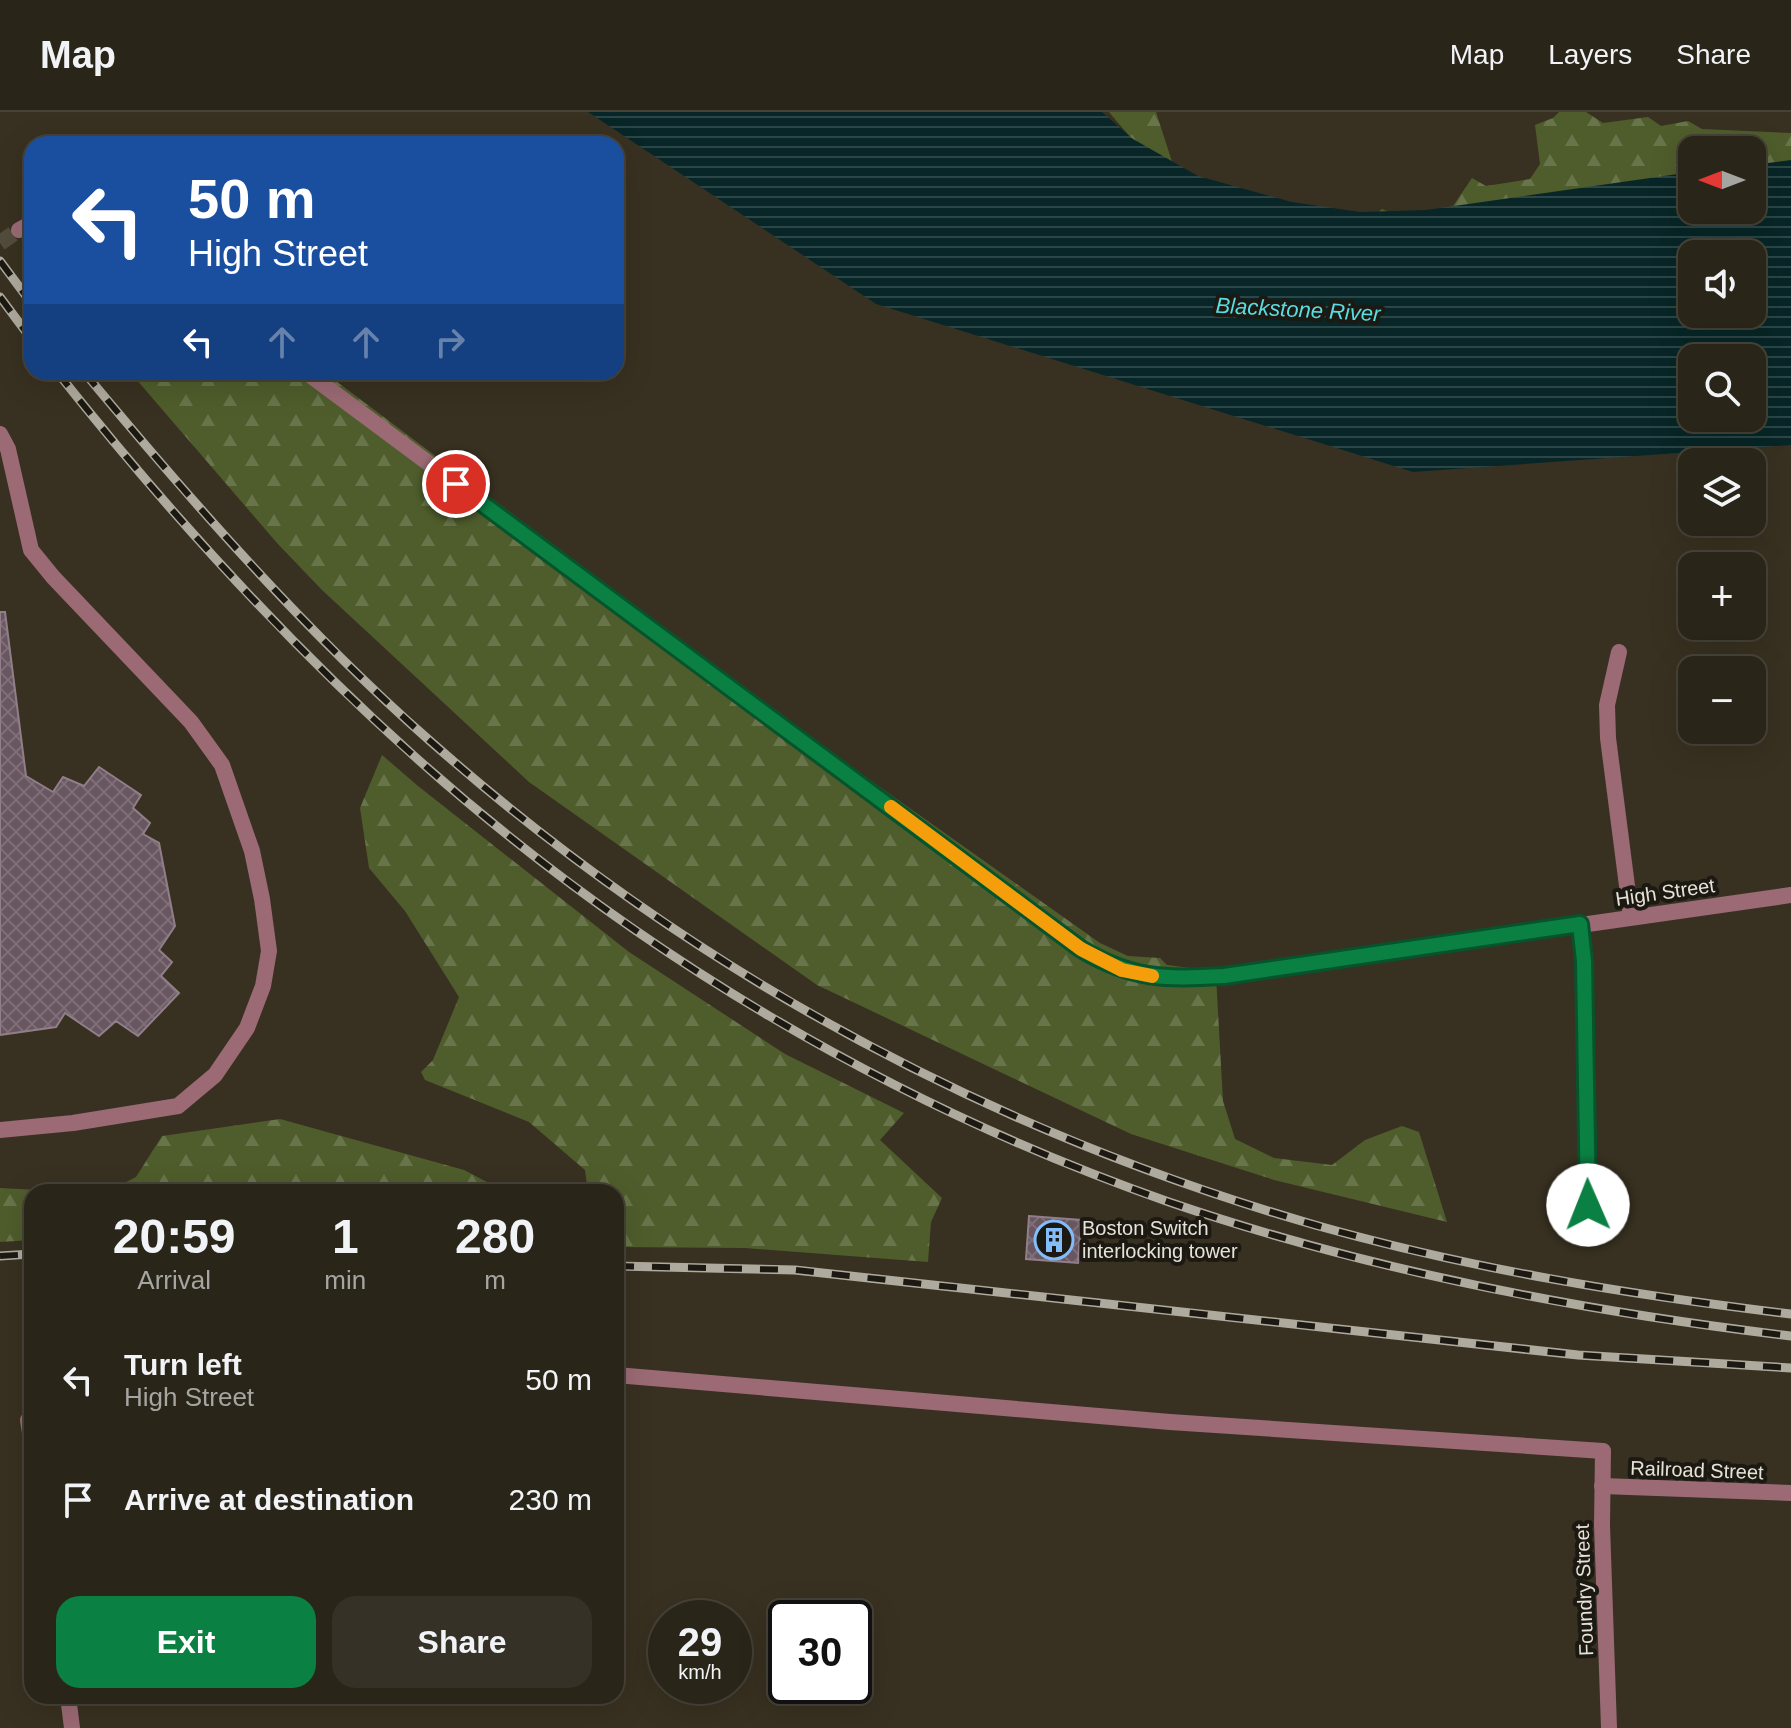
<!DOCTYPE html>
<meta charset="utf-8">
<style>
body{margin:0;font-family:Arial,sans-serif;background:#363126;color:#f1f3f6;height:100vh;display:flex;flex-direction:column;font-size:30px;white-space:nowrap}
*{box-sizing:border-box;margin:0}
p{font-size:26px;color:#a5a5a2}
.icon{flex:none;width:44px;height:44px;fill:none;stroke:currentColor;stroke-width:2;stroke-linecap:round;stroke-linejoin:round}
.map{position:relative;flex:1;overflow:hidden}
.side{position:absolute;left:24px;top:1072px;width:600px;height:520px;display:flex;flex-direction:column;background:#2a2519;border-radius:24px;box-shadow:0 8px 32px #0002,0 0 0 2px #464238}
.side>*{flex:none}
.guide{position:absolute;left:24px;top:24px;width:600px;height:244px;border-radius:24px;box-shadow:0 8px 32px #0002,0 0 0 2px #464238;background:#1a4fa0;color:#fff;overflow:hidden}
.needle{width:52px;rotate:270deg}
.tools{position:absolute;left:1678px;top:24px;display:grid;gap:16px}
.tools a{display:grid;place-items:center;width:88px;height:88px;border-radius:16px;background:#2a2519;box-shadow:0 8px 32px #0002,0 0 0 2px #464238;font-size:40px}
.speed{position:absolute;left:648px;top:1488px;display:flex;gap:16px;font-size:40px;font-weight:700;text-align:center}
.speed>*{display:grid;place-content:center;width:104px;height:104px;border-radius:50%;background:#2a2519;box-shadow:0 8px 32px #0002,0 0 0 2px #464238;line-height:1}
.speed small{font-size:20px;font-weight:400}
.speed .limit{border:4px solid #111;border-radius:12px;background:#fff;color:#111}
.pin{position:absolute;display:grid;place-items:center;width:68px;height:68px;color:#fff;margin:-34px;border:4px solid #fff;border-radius:50%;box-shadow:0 2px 8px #0007}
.me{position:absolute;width:88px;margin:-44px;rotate:359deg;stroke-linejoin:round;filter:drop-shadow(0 0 6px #0008)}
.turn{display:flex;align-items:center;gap:28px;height:168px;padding:0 32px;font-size:36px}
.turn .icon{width:104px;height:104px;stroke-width:2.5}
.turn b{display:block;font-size:56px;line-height:68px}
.lanes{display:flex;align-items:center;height:76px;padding:0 32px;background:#0003;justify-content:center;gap:40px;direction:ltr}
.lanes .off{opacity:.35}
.eta{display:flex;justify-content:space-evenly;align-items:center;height:136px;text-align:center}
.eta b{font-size:48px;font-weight:700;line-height:56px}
.cta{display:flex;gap:16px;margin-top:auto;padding:16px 32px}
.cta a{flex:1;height:92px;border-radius:24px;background:#0b8043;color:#fff;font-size:32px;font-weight:700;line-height:92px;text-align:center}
.cta a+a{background:#363126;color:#f1f3f6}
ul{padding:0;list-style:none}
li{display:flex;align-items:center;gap:24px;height:120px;padding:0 32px}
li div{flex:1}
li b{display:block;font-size:30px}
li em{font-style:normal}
header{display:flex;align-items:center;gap:48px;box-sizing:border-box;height:112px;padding:0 40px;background:#2a2519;border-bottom:2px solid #464238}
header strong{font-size:38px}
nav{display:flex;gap:44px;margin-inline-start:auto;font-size:28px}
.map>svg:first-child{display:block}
.forest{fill:url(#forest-firs)}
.water{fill:url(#water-rules);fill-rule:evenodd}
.building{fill:url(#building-cross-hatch);stroke:#917e89;stroke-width:2}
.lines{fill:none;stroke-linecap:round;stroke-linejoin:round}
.tertiary-tunnel{stroke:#524c3c;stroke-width:16;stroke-dasharray:16 8;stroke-linecap:butt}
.service{stroke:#9b6a75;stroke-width:16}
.minor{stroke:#9b6a75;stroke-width:16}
.tertiary{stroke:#9b6a75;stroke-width:16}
.rail-casing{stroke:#afaa9e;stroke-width:9}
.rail{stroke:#1c1912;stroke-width:6;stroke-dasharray:18;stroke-linecap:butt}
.route-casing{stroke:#07532c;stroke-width:20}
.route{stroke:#0b8043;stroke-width:14}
.slow{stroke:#f59e0b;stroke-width:14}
.labels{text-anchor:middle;stroke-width:8;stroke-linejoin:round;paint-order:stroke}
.street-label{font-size:20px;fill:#e6e2d8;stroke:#1c1912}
.poi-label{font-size:20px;fill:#e6e2d8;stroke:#1c1912;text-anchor:start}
.water-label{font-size:22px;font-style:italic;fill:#57dde2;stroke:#1c1912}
</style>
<header>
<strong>Map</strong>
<nav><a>Map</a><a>Layers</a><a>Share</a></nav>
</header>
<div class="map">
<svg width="1791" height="1616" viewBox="0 0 1791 1616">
<defs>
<pattern id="forest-firs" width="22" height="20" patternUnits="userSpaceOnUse" patternTransform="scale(2)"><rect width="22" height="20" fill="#4f5d2c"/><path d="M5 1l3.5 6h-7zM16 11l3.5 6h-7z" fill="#68744a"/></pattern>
<pattern id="water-rules" width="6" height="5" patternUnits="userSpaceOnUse" patternTransform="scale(2)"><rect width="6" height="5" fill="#082627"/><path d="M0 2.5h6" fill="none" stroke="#2c4546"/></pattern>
<pattern id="building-cross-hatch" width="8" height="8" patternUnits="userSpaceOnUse" patternTransform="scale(2)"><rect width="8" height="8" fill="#685661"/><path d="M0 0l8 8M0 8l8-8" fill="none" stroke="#7e6e77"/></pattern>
</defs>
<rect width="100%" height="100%" fill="#383121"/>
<g class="forest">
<path d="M 1109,0 L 1156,0 L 1185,90 Z"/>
<path d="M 1559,0 L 1586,0 L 1603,11 L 1648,5 L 1661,14 L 1688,9 L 1702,17 L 1791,21 L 1791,81 L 1752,85 L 1752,38 L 1692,38 L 1692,91 L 1353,120 L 1382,97 L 1406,107 L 1453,94 L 1472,66 L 1486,74 L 1530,67 L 1540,52 L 1535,13 L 1553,6 Z"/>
<path d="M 130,260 L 324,260 L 798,617 L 1100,831 L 1128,844 L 1160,846 L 1167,853 L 1206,858 L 1216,864 L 1223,989 L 1235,1027 L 1274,1046 L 1332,1053 L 1365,1028 L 1402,1014 L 1419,1020 L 1447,1110 L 1274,1068 L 1131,1022 L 817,873 L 529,670 L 322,478 L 277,431 Z"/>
<path d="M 382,643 L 418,674 L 629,840 L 785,942 L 904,1001 L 880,1028 L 942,1086 L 931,1110 L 928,1150 L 745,1136 L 616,1135 L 616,1080 L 588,1080 L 585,1058 L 529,1010 L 425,968 L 421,960 L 433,948 L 459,885 L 405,799 L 369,756 L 360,696 Z"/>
<path d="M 280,1007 L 464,1058 L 506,1080 L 107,1080 L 136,1065 L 162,1024 Z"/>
<path d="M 0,1076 L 76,1080 L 32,1080 L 32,1128 L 0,1130 Z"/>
</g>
<path class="water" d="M 588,0 L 1102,0 L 1133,27 L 1198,64 L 1292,90 L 1360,100 L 1426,98 L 1692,60 L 1692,98 L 1752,98 L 1752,53 L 1791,48 L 1791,333 L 1413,360 L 876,192 ZM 1752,142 L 1752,202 L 1692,202 L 1692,142 ZM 1752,246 L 1752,306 L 1692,306 L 1692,246 Z"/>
<g class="building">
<path d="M 0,500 L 5,500 L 26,664 L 53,680 L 63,665 L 84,674 L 99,655 L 141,683 L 133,696 L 150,711 L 143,722 L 159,731 L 175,814 L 159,838 L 172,850 L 161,864 L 179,881 L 138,924 L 116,909 L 99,924 L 65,901 L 56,915 L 0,923 Z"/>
<path d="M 1029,1104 L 1081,1108 L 1078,1151 L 1026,1147 Z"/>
</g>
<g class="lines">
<path class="tertiary-tunnel" d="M 0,131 L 19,118"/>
<g class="service">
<path d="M 0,322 L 8,337 L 31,438 L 53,465 L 191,610 L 222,653 L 252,739 L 262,787 L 269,839 L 263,874 L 247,916 L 215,963 L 178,994 L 73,1011 L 0,1018"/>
<path d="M 1619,540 L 1607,593 L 1608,626 L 1631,805"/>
<path d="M 616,1263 L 1170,1310 L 1603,1339"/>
</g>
<g class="minor">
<path d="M 1580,812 L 1584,849 L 1588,1093"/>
<path d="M 28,1308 L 32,1334"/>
<path d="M 1603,1339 L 1602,1413 L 1609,1616"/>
<path d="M 1602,1374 L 1791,1381"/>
<path d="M 68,1584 L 72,1616"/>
</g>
<g class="tertiary">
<path d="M 19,118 L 32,111"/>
<path d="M 306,260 L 1081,837 C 1134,868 1164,867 1224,864 L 1791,783"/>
</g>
<defs>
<g id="rail">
<path d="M 0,149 L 32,192"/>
<path d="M 0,185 L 32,228"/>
<path d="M 57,260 C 165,396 283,527 413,643 C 633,840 891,993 1169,1090 C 1370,1159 1580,1199 1791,1224"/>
<path d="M 84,260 C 191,389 303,517 429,628 C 687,856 985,1018 1315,1113 C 1470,1157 1631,1183 1791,1202"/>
<path d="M 0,1144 L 32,1142"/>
<path d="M 616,1154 L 795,1158 L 1578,1243 L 1791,1256"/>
</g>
</defs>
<use href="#rail" class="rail-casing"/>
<use href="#rail" class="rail"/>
</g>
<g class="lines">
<defs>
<path id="route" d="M 456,372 L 1081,837 C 1133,868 1165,867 1224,864 L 1580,812 L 1584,849 L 1588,1093"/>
</defs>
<use href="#route" class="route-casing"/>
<use href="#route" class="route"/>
<path class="slow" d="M 891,695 L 1081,837 L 1122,858 L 1152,864"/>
</g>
<defs>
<symbol id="building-ring" viewBox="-11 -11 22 22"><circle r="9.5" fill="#1c1912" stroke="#82bcfa" stroke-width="1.5"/><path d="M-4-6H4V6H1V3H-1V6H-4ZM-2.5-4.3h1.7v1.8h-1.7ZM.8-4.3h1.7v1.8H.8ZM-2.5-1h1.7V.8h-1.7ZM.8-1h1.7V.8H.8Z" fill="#82bcfa"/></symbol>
</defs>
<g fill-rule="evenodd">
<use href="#building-ring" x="1032" y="1106" width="44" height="44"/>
</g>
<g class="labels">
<g class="street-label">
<text transform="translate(1665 780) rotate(-8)" y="7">High Street</text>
<text transform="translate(1697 1358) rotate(2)" y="7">Railroad Street</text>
<text transform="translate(1584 1478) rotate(-92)" y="7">Foundry Street</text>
</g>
<g class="poi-label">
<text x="1082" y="1123">Boston Switch<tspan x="1082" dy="23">interlocking tower</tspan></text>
</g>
<g class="water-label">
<text transform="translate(1298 197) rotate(3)" y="8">Blackstone River</text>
</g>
</g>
</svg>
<div class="tools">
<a><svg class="needle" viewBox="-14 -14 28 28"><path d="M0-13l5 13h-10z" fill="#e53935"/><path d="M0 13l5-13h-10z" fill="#a5a5a2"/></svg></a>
<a><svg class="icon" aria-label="sound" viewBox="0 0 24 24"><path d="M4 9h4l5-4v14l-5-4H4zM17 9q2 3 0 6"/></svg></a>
<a><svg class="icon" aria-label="search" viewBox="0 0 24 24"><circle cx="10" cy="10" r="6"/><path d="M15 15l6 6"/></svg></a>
<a><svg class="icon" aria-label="layers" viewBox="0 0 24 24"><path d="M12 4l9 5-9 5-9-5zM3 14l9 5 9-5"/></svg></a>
<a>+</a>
<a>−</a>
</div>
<div class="speed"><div>29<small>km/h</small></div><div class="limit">30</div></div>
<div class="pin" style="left:456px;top:372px;background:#d93025"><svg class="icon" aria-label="arrive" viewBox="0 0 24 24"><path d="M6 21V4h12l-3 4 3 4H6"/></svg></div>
<svg class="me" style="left:1588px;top:1093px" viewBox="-20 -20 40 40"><circle r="19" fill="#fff"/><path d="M0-13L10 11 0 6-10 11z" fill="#0b8043"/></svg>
<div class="guide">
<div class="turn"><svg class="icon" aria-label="left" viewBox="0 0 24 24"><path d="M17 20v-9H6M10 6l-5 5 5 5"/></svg><div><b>50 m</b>High Street</div></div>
<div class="lanes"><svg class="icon" aria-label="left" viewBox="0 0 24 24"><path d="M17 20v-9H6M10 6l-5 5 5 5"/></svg><svg class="icon off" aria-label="ahead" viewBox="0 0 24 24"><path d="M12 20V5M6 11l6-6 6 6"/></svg><svg class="icon off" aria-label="ahead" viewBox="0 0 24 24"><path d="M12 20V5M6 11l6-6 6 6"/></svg><svg class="icon off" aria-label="right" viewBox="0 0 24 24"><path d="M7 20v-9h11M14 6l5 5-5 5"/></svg></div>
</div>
<section class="side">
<div class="eta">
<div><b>20:59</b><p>Arrival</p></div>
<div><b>1</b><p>min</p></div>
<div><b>280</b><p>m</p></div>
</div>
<ul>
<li><svg class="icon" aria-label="left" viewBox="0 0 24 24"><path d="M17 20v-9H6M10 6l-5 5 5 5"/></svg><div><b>Turn left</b><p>High Street</p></div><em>50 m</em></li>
<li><svg class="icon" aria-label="arrive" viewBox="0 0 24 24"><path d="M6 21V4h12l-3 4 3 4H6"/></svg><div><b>Arrive at destination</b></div><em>230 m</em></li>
</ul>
<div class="cta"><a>Exit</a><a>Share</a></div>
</section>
</div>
